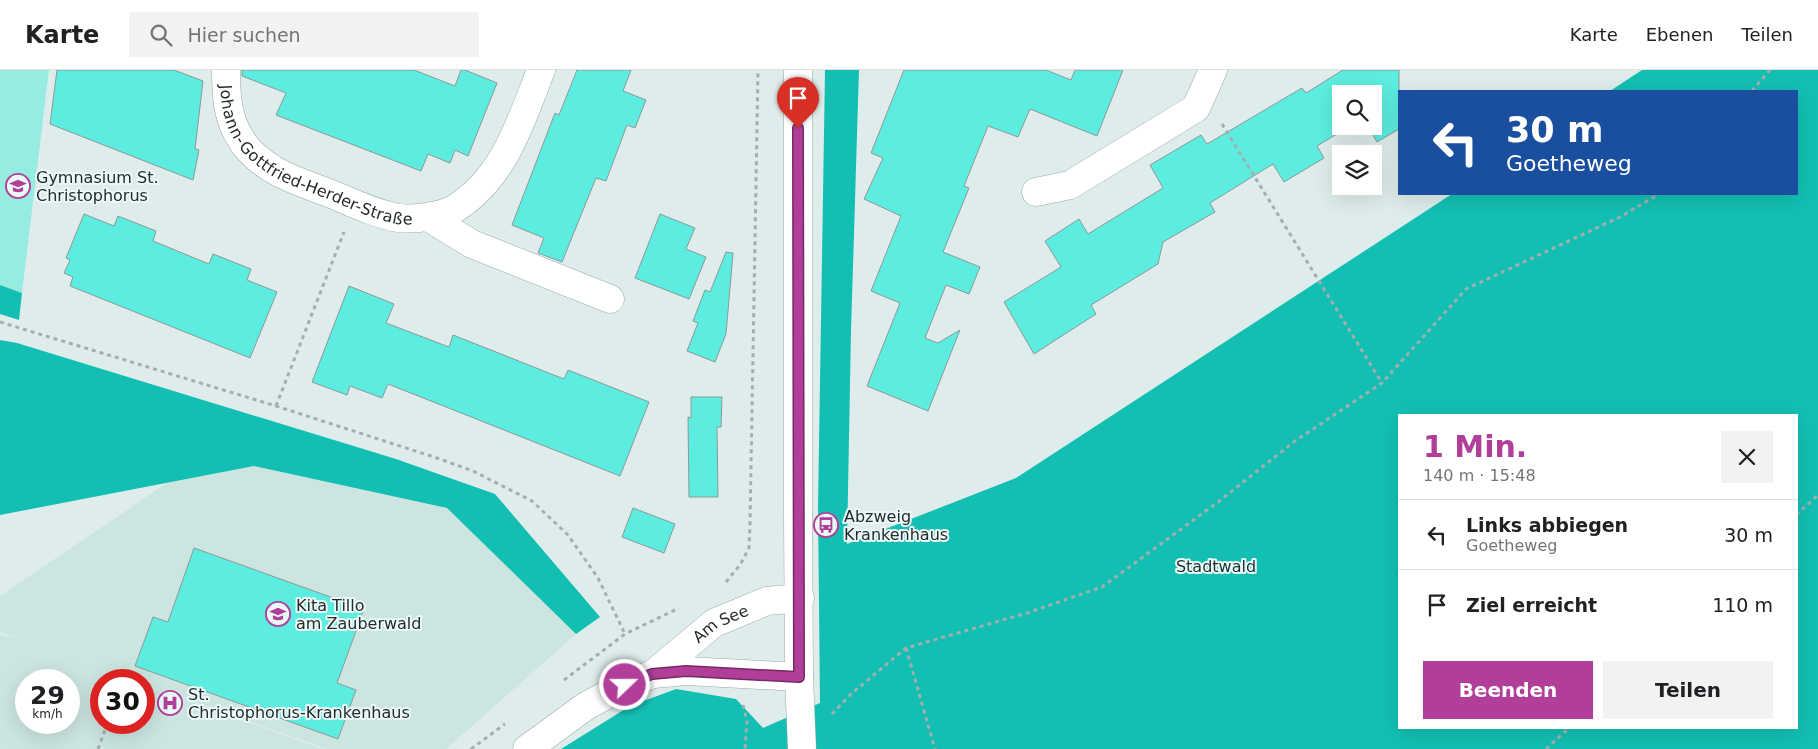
<!DOCTYPE html>
<html lang="de">
<meta charset="utf-8">
<style>
body{margin:0;font-family:"DejaVu Sans",sans-serif;background:#f2f2f2;color:#202124;height:100vh;display:flex;flex-direction:column;font-size:19px;white-space:nowrap}
*{box-sizing:border-box;margin:0}
p{font-size:16px;color:#757577}
.icon{flex:none;width:28px;height:28px;fill:none;stroke:currentColor;stroke-width:2;stroke-linecap:round;stroke-linejoin:round}
.map{position:relative;flex:1;overflow:hidden}
.details{position:absolute;left:1398px;top:344px;width:400px;height:315px;display:flex;flex-direction:column;background:#fff;border-radius:0px;box-shadow:0 5px 20px #0002}
.details>*{flex:none}
.banner{position:absolute;left:1398px;top:20px;width:400px;height:105px;border-radius:0px;box-shadow:0 5px 20px #0002;background:#1a4fa0;color:#fff;overflow:hidden}
.tools{position:absolute;left:1332px;top:15px;display:grid;gap:10px}
.tools a{display:grid;place-items:center;width:50px;height:50px;border-radius:0px;background:#fff;box-shadow:0 5px 20px #0002;font-size:25px}
.speed{position:absolute;left:15px;top:599px;display:flex;gap:10px;font-size:25px;font-weight:700;text-align:center}
.speed>*{display:grid;place-content:center;width:65px;height:65px;border-radius:50%;background:#fff;box-shadow:0 5px 20px #0002;line-height:1}
.speed small{font-size:12px;font-weight:400}
.speed .limit{border:8px solid #d22;background:#fff;color:#111}
.pin{position:absolute;display:grid;place-items:center;width:42px;height:42px;color:#fff;margin:-51px -21px;border-radius:50% 50% 50% 0;rotate:-45deg;box-shadow:0 0 5px #0007}
.pin .icon{rotate:45deg}
.me{position:absolute;width:55px;margin:-28px;rotate:68deg;stroke-linejoin:round;filter:drop-shadow(0 0 4px #0008)}
.turn{display:flex;align-items:center;gap:18px;height:105px;padding:0 25px;font-size:22px}
.turn .icon{width:65px;height:65px;stroke-width:2.5}
.turn b{display:block;font-size:35px;line-height:42px}
.round{display:grid;place-items:center;flex:none;width:52px;height:52px;border-radius:0px;background:#f2f2f2}
.overview{display:flex;align-items:center;justify-content:space-between;height:85px;padding:0 25px}
h1{font-size:30px;font-weight:600;line-height:38px;color:#b13f9a}
.primary-button{display:flex;gap:10px;margin-top:auto;padding:10px 25px}
.primary-button a{flex:1;height:58px;border-radius:0px;background:#b13f9a;color:#fff;font-size:20px;font-weight:600;line-height:58px;text-align:center}
.primary-button a+a{background:#f2f2f2;color:#202124}
ul{padding:0;list-style:none}
li{display:flex;align-items:center;gap:15px;height:70px;padding:0 25px;border-top:1px solid #e0e0e0}
li div{flex:1}
li b{display:block;font-size:19px}
li em{font-style:normal}
header{display:flex;align-items:center;gap:30px;box-sizing:border-box;height:70px;padding:0 25px;background:#fff;border-bottom:1px solid #e0e0e0}
header strong{font-size:24px}
nav{display:flex;gap:28px;margin-inline-start:auto;font-size:18px}
.search{width:350px;height:45px;background:#f2f2f2;display:flex;align-items:center;gap:12px;box-sizing:border-box;padding:0 18px;border-radius:0px;color:#757577;font-size:19px}
.map>svg:first-child{display:block}
.built{fill:#cce5e1;fill-rule:evenodd}
.green{fill:#97ece2}
.forest{fill:#13bfb3;fill-rule:evenodd}
.building{fill:#5dede0;stroke:#8b9997}
.lines{fill:none;stroke-linecap:round;stroke-linejoin:round}
.street-casing{stroke:#9aa9a7;stroke-width:29}
.secondary-casing{stroke:#9aa9a7;stroke-width:29}
.path{stroke:#a3afad;stroke-width:3;stroke-dasharray:4 4;stroke-linecap:butt}
.street{stroke:#fff;stroke-width:28}
.secondary{stroke:#fff;stroke-width:28}
.route-casing{stroke:#732964;stroke-width:12}
.route{stroke:#b13f9a;stroke-width:9}
.labels{text-anchor:middle;stroke-width:4;stroke-linejoin:round;paint-order:stroke}
.street-label{font-size:16px;fill:#252b2a;stroke:#ebfaf8}
.poi-label{font-size:16px;fill:#252b2a;stroke:#ebfaf8;text-anchor:start}
.park-label{font-size:16px;fill:#18312e;stroke:#ebfaf8}
</style>
<header>
<strong>Karte</strong>
<div class="search"><svg class="icon" aria-label="search" viewBox="0 0 24 24"><circle cx="10" cy="10" r="6"/><path d="M15 15l6 6"/></svg>Hier suchen</div>
<nav><a>Karte</a><a>Ebenen</a><a>Teilen</a></nav>
</header>
<div class="map">
<svg width="1818" height="679" viewBox="0 0 1818 679">
<rect width="100%" height="100%" fill="#deedeb"/>
<path class="built" d="M 254,396 L 447,438 L 576,564 L 446,679 L 327,679 L 144,614 L 144,610 L 133,609 L 101,610 L 101,652 L 144,652 L 144,614 L 322,679 L 0,679 L 0,565 L 14,567 L 0,562 L 0,526 L 167,413 ZM 26,610 L 69,610 L 69,652 L 26,652 Z"/>
<path class="green" d="M 0,0 L 49,0 L 22,223 L 0,215 Z"/>
<g class="forest">
<path d="M 825,0 L 859,0 L 851,261 L 847,474 L 1016,408 L 1452,124 L 1796,124 L 1796,21 L 1610,21 L 1642,0 L 1818,0 L 1818,679 L 561,679 L 630,636 L 676,619 L 736,629 L 763,658 L 820,633 L 818,437 ZM 1399,345 L 1796,345 L 1796,658 L 1399,658 Z"/>
<path d="M 0,215 L 22,223 L 19,250 L 0,244 Z"/>
<path d="M 0,270 L 17,273 L 396,389 L 495,424 L 600,547 L 576,564 L 447,438 L 254,396 L 0,445 Z"/>
</g>
<g class="building">
<path d="M 57,0 L 174,0 L 203,11 L 195,79 L 199,80 L 193,110 L 50,54 Z"/>
<path d="M 242,0 L 414,0 L 455,16 L 461,0 L 465,0 L 497,13 L 468,86 L 455,80 L 450,93 L 428,84 L 421,101 L 276,45 L 286,23 L 242,6 Z"/>
<path d="M 577,0 L 631,0 L 623,21 L 646,30 L 635,58 L 627,55 L 606,111 L 596,108 L 562,192 L 538,183 L 544,168 L 512,155 L 555,43 L 559,45 Z"/>
<path d="M 904,0 L 1046,0 L 1071,10 L 1075,0 L 1123,0 L 1097,66 L 1030,39 L 1018,67 L 988,56 L 964,116 L 969,118 L 943,182 L 980,197 L 969,224 L 946,215 L 925,268 L 938,273 L 960,260 L 928,341 L 867,316 L 900,233 L 871,221 L 901,146 L 864,129 L 883,88 L 871,83 Z"/>
<path d="M 1343,0 L 1399,0 L 1399,59 L 1377,72 L 1368,56 L 1374,56 L 1374,24 L 1341,24 L 1341,56 L 1350,56 L 1317,76 L 1324,88 L 1284,112 L 1273,94 L 1210,133 L 1215,142 L 1163,172 L 1158,194 L 1091,235 L 1096,244 L 1034,284 L 1004,232 L 1061,197 L 1045,171 L 1079,149 L 1088,164 L 1163,118 L 1150,95 L 1201,65 L 1207,74 L 1302,18 L 1306,23 Z"/>
<path d="M 84,144 L 114,156 L 118,146 L 156,161 L 153,171 L 209,194 L 213,184 L 251,199 L 247,210 L 277,222 L 250,288 L 70,216 L 73,207 L 64,203 L 70,190 L 66,188 Z"/>
<path d="M 660,144 L 695,158 L 686,179 L 706,187 L 689,229 L 635,208 Z"/>
<path d="M 726,182 L 733,183 L 726,264 L 715,292 L 687,281 L 698,253 L 693,251 L 705,220 L 710,222 Z"/>
<path d="M 349,216 L 394,234 L 386,253 L 449,277 L 453,265 L 564,309 L 568,300 L 649,332 L 620,406 L 388,314 L 382,328 L 350,316 L 347,325 L 312,312 Z"/>
<path d="M 691,327 L 722,327 L 721,357 L 717,357 L 718,427 L 689,427 L 688,347 L 691,348 Z"/>
<path d="M 633,438 L 675,454 L 664,483 L 622,467 Z"/>
<path d="M 194,478 L 364,539 L 337,613 L 356,620 L 338,669 L 135,596 L 153,547 L 168,552 Z"/>
</g>
<g class="lines">
<defs>
<g id="street">
<path id="s1" d="M 226,0 C 226,23 227,46 239,66 C 246,80 261,92 274,100 C 293,111 314,117 334,125 C 355,134 376,144 398,148 C 413,150 442,146 454,139 C 504,109 521,51 541,0"/>
<path d="M 1036,122 L 1070,115 L 1196,38 L 1213,0"/>
<path d="M 428,147 L 472,174 L 610,229"/>
<path id="s2" d="M 653,604 L 714,553 L 767,531 L 800,528"/>
<path d="M 527,679 L 586,636 L 625,615 L 653,604 L 686,601 L 799,607"/>
</g>
<path id="secondary" d="M 798,0 L 798,445 L 799,607 L 802,679"/>
</defs>
<use href="#street" class="street-casing"/>
<use href="#secondary" class="secondary-casing"/>
<g class="path">
<path d="M 1752,21 L 1770,0"/>
<path d="M 1222,54 L 1382,313"/>
<path d="M 0,252 L 276,336 L 437,388 L 473,401 L 532,431 L 568,465 L 598,508 L 625,564"/>
<path d="M 276,336 L 344,162"/>
<path d="M 1796,445 L 1818,425"/>
<path d="M 726,512 L 740,495 L 749,478 L 750,455 L 758,0"/>
<path d="M 906,578 L 935,679"/>
<path d="M 564,610 L 625,564 L 679,538"/>
<path d="M 743,635 L 747,651 L 745,679"/>
<path d="M 832,644 L 851,624 L 906,578 L 1027,543 L 1102,517 L 1218,432 L 1295,371 L 1382,313 L 1466,219 L 1620,147 L 1659,124"/>
<path d="M 98,679 L 108,652"/>
<path d="M 471,679 L 505,654"/>
<path d="M 1546,679 L 1569,658"/>
</g>
<use href="#street" class="street"/>
<use href="#secondary" class="secondary"/>
</g>
<g class="lines">
<defs>
<path id="route" d="M 625,615 L 652,604 L 686,601 L 799,607 L 798,58"/>
</defs>
<use href="#route" class="route-casing"/>
<use href="#route" class="route"/>
</g>
<defs>
<symbol id="school-ring" viewBox="-11 -11 22 22"><circle r="9.5" fill="#ebfaf8" stroke="#b13f9a" stroke-width="1.5"/><path d="M0-5L7-2L0 1L-7-2ZM-4 1L0 2.5L4 1V4Q0 6-4 4Z" fill="#b13f9a"/></symbol>
<symbol id="bus-ring" viewBox="-11 -11 22 22"><circle r="9.5" fill="#ebfaf8" stroke="#b13f9a" stroke-width="1.5"/><path d="M-5-6H5V4H4V6H2V4H-2V6H-4V4H-5ZM-3.5-4V0h7V-4ZM-3.5 1.2v1.5H-2V1.2ZM2 1.2v1.5H3.5V1.2Z" fill="#b13f9a"/></symbol>
<symbol id="hospital-ring" viewBox="-11 -11 22 22"><circle r="9.5" fill="#ebfaf8" stroke="#b13f9a" stroke-width="1.5"/><path d="M-5-5h3v3.5h4V-5h3V5h-3V1.5h-4V5h-3Z" fill="#b13f9a"/></symbol>
</defs>
<g fill-rule="evenodd">
<use href="#school-ring" x="4" y="102" width="28" height="28"/>
<use href="#bus-ring" x="812" y="441" width="28" height="28"/>
<use href="#school-ring" x="264" y="530" width="28" height="28"/>
<use href="#hospital-ring" x="156" y="619" width="28" height="28"/>
</g>
<g class="labels">
<g class="street-label">
<text dy="6" stroke="none"><textPath href="#s1" startOffset="140">Johann-Gottfried-Herder-Straße</textPath></text>
<text dy="6" stroke="none"><textPath href="#s2" startOffset="85">Am See</textPath></text>
</g>
<g class="poi-label">
<text x="36" y="113">Gymnasium St.<tspan x="36" dy="18">Christophorus</tspan></text>
<text x="844" y="452">Abzweig<tspan x="844" dy="18">Krankenhaus</tspan></text>
<text x="296" y="541">Kita Tillo<tspan x="296" dy="18">am Zauberwald</tspan></text>
<text x="188" y="630">St.<tspan x="188" dy="18">Christophorus-Krankenhaus</tspan></text>
</g>
<g class="park-label">
<text x="1216" y="502">Stadtwald</text>
</g>
</g>
</svg>
<div class="tools">
<a><svg class="icon" aria-label="search" viewBox="0 0 24 24"><circle cx="10" cy="10" r="6"/><path d="M15 15l6 6"/></svg></a>
<a><svg class="icon" aria-label="layers" viewBox="0 0 24 24"><path d="M12 4l9 5-9 5-9-5zM3 14l9 5 9-5"/></svg></a>
</div>
<div class="speed"><div>29<small>km/h</small></div><div class="limit">30</div></div>
<div class="pin" style="left:798px;top:58px;background:#d93025"><svg class="icon" aria-label="arrive" viewBox="0 0 24 24"><path d="M6 21V4h12l-3 4 3 4H6"/></svg></div>
<svg class="me" style="left:625px;top:615px" viewBox="-20 -20 40 40"><circle r="17" fill="#b13f9a" stroke="#fff" stroke-width="3"/><path d="M0-11L8 9 0 5-8 9z" fill="#fff"/></svg>
<div class="banner">
<div class="turn"><svg class="icon" aria-label="left" viewBox="0 0 24 24"><path d="M17 20v-9H6M10 6l-5 5 5 5"/></svg><div><b>30 m</b>Goetheweg</div></div>
</div>
<section class="details">
<div class="overview"><div><h1>1 Min.</h1><p>140 m · 15:48</p></div><a class="round"><svg class="icon" aria-label="close" viewBox="0 0 24 24"><path d="M6 6l12 12M18 6L6 18"/></svg></a></div>
<ul>
<li><svg class="icon" aria-label="left" viewBox="0 0 24 24"><path d="M17 20v-9H6M10 6l-5 5 5 5"/></svg><div><b>Links abbiegen</b><p>Goetheweg</p></div><em>30 m</em></li>
<li><svg class="icon" aria-label="arrive" viewBox="0 0 24 24"><path d="M6 21V4h12l-3 4 3 4H6"/></svg><div><b>Ziel erreicht</b></div><em>110 m</em></li>
</ul>
<div class="primary-button"><a>Beenden</a><a>Teilen</a></div>
</section>
</div>
